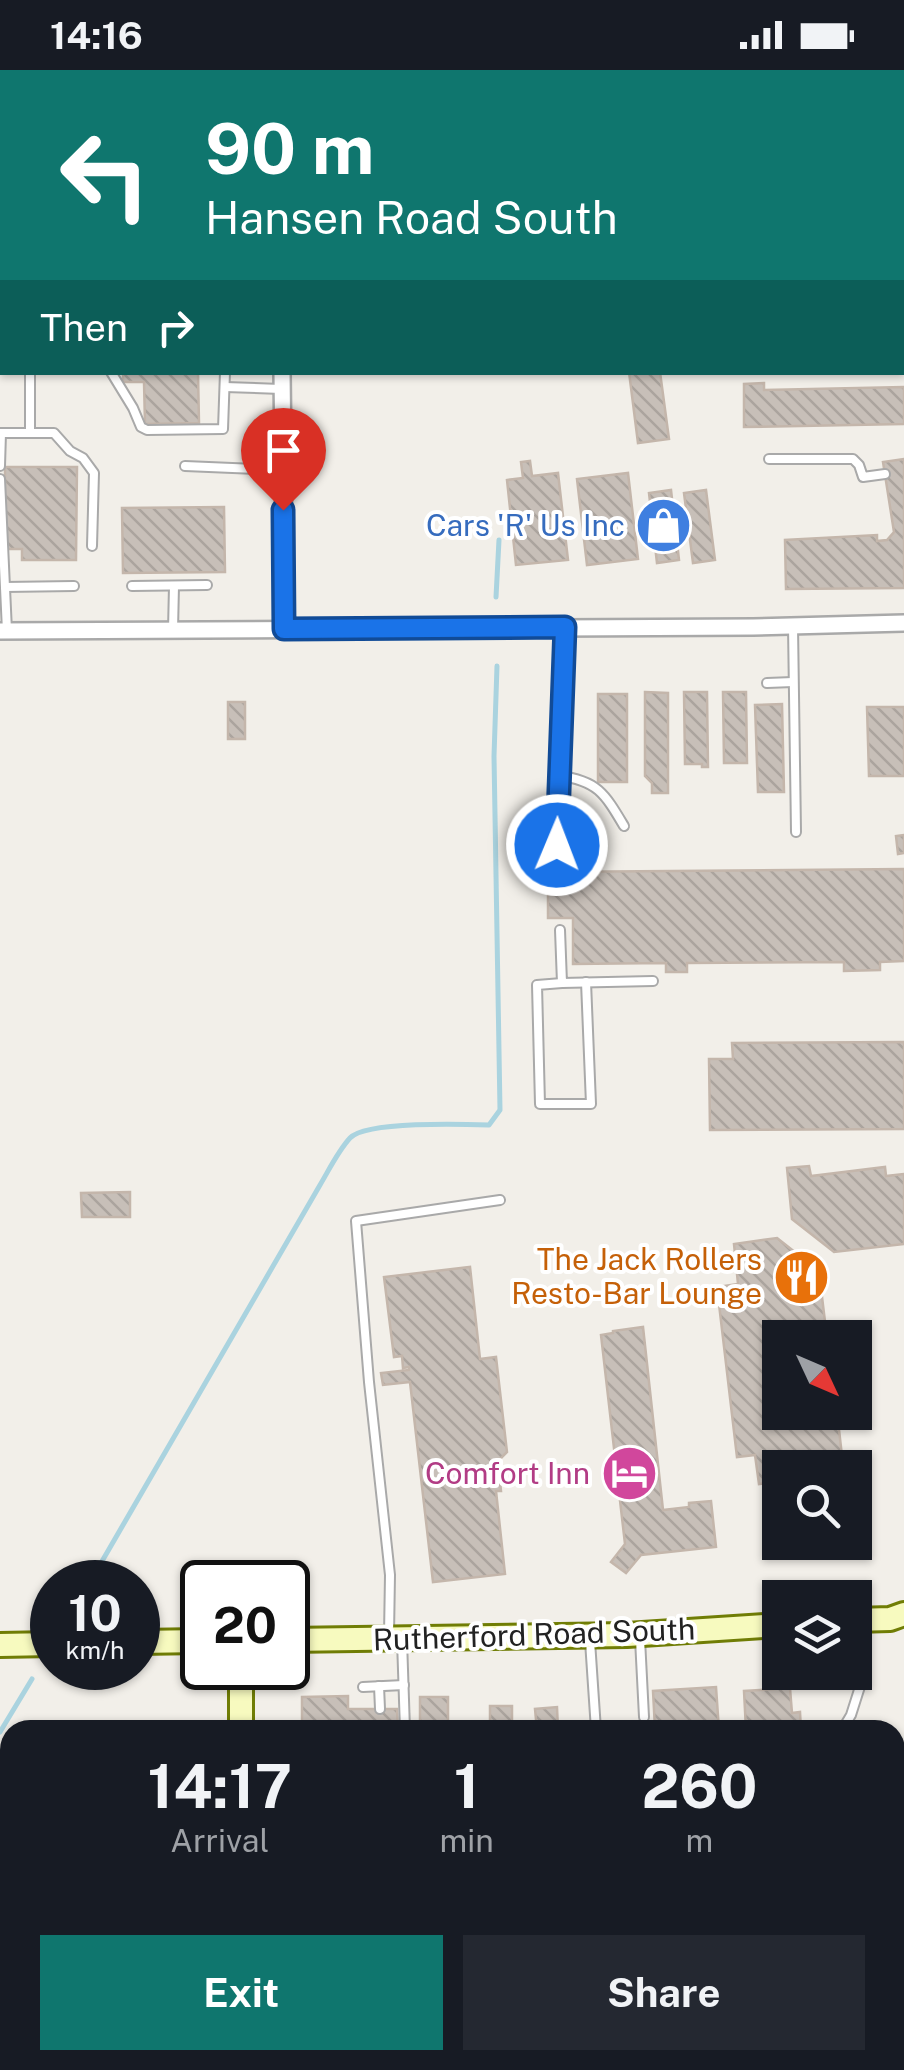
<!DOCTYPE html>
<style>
body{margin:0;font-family:"Public Sans",sans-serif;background:#242831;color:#f1f3f6;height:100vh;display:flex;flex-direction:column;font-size:38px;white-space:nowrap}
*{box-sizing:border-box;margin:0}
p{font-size:32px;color:#9ea1a6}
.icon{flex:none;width:55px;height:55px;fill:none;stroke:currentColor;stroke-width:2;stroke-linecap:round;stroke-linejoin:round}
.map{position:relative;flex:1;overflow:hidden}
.sheet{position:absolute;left:0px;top:1650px;width:905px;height:350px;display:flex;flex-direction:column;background:#171b24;border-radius:30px 30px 0 0;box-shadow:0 2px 8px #0004}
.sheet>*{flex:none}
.banner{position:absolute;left:0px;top:0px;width:905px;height:305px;box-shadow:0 2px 8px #0004;background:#0f766e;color:#fff;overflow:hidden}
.needle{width:65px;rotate:134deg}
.buttons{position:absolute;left:762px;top:1250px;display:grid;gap:20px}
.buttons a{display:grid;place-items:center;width:110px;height:110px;border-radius:0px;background:#171b24;box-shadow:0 2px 8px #0004;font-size:50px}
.speed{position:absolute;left:30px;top:1490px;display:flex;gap:20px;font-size:50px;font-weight:700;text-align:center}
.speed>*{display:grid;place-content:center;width:130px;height:130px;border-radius:50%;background:#171b24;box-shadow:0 2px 8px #0004;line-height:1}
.speed small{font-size:25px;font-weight:400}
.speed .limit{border:5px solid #111;border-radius:15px;background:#fff;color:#111}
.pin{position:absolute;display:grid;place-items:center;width:85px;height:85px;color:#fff;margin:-102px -42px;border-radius:50% 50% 50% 0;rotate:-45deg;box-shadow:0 0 10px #0007}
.pin .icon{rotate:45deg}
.me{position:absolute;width:110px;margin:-55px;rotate:1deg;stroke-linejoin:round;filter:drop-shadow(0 0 8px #0008)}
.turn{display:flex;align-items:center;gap:35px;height:210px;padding:0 40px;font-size:45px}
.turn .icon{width:130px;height:130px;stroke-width:2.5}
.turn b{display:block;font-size:70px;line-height:85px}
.then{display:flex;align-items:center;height:95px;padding:0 40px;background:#0003;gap:20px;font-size:38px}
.eta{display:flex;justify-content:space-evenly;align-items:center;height:170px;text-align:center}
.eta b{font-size:60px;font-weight:700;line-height:70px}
.cta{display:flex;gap:20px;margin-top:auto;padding:20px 40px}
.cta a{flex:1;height:115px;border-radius:0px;background:#0f766e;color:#fff;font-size:40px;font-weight:700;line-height:115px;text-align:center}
.cta a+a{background:#242831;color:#f1f3f6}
.status{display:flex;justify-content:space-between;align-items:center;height:70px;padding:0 50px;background:#171b24;direction:ltr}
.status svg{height:28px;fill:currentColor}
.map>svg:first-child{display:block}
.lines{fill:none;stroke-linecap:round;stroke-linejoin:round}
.stream{stroke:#aad3df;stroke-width:5}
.building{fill:url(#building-back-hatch);stroke:#c4b6ab;stroke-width:2.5}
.lane-casing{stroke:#a9a9a9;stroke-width:12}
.street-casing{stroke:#a9a9a9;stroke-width:20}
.secondary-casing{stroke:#707d05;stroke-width:28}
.lane{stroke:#fff;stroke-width:8}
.street{stroke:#fff;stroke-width:15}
.secondary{stroke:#f7fabf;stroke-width:22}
.route-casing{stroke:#114b97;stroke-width:25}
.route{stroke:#1a73e8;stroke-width:18}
.labels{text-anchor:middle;stroke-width:8;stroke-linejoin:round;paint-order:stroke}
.shop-label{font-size:30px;fill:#366cbe;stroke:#fff;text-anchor:end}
.food-label{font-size:30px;fill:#c56008;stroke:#fff;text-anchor:end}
.hotel-label{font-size:30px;fill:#b23c85;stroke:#fff;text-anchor:end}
.street-label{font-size:30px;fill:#222;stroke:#fff}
</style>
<div class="status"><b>14:16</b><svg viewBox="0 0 49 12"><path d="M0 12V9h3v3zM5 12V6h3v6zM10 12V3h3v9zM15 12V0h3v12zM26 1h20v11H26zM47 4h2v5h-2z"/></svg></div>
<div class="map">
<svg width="904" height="2000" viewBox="0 0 904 2000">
<defs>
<pattern id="building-back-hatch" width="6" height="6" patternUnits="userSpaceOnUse" patternTransform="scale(2.5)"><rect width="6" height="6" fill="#c7bfb8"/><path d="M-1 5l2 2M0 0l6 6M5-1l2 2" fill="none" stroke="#aba49e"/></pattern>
</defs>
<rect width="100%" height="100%" fill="#f2efe9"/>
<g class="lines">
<g class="stream">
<path d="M 496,527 L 499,470"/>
<path d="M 90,1512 L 320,1115 C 329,1100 338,1081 350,1068 C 366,1051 463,1054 489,1055 L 500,1040 L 494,686 L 497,596"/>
<path d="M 0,1662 L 32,1609"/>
</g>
</g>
<g class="building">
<rect x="368" y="0" width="72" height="2"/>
<path d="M 123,302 L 198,302 L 199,353 L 145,354 L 144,312 L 123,312 Z"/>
<path d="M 629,302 L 660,302 L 669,369 L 638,373 Z"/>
<path d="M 764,313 L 764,320 L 904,317 L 904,354 L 744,357 L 744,314 Z"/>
<path d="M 904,389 L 904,518 L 786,519 L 785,470 L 877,465 L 877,471 L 887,470 L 894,462 L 883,392 Z"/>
<path d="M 530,391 L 532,406 L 558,403 L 568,490 L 516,495 L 507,410 L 523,408 L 521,392 Z"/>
<path d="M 5,397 L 77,397 L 76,490 L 22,490 L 22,479 L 5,479 Z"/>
<path d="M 628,403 L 638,489 L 587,495 L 577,409 Z"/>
<path d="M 671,420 L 679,490 L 657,493 L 649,423 Z"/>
<path d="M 706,420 L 715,490 L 693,493 L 684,423 Z"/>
<path d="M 224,437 L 225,502 L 123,503 L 122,438 Z"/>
<path d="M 645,622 L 668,623 L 668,723 L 652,723 L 652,713 L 645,706 Z"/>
<path d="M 684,622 L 707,622 L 708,697 L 702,697 L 702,694 L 685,694 Z"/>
<path d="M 723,622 L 746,622 L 747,693 L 724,693 Z"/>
<rect x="598" y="624" width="29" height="88"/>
<rect x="228" y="632" width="17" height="37"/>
<path d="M 782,634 L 784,722 L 758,722 L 755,635 Z"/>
<path d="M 867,637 L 904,637 L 904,706 L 869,706 Z"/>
<path d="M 904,765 L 904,783 L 898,784 L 896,766 Z"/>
<path d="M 904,799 L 904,891 L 880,892 L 880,900 L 844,901 L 844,892 L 687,893 L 687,902 L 666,902 L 666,893 L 573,894 L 573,848 L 548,848 L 548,802 Z"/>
<path d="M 904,972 L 904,1059 L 710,1060 L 709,989 L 733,989 L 732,973 Z"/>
<path d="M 809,1096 L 811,1106 L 885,1097 L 886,1106 L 904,1104 L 904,1174 L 834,1182 L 792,1149 L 787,1098 Z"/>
<path d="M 130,1122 L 130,1147 L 82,1147 L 81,1123 Z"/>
<path d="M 777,1168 L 810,1194 L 813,1190 L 818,1194 L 827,1268 L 780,1268 L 780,1342 L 837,1342 L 842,1386 L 857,1398 L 865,1465 L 855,1467 L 855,1398 L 780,1398 L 780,1472 L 807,1472 L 774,1476 L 767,1413 L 759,1414 L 755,1385 L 737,1387 L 717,1217 L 738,1214 L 734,1174 Z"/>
<path d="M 470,1197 L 480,1289 L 496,1287 L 507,1382 L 498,1391 L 501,1421 L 496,1421 L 505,1504 L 433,1512 L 410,1312 L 383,1315 L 381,1303 L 409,1300 L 409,1297 L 403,1298 L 402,1286 L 394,1287 L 384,1207 Z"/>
<path d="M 643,1257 L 663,1440 L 689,1437 L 689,1433 L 711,1431 L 716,1477 L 641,1485 L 626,1503 L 611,1492 L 625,1474 L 601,1265 L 613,1263 L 613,1261 Z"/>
<path d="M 716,1617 L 719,1660 L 643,1660 L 655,1659 L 653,1621 Z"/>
<path d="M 790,1618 L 792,1643 L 800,1642 L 801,1660 L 746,1660 L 744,1621 Z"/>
<path d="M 348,1626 L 348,1639 L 397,1639 L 398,1660 L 302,1660 L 302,1627 Z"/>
<rect x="420" y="1627" width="28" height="33"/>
<rect x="490" y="1636" width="22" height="24"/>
<path d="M 557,1637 L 558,1660 L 537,1660 L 535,1639 Z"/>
<rect x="494" y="1994" width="50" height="6"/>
<rect x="328" y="1996" width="44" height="4"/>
</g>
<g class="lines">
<defs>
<g id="lane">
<path d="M 111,302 L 133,338 L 141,357 L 147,360 L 223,359 L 225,302"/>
<path d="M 225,317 L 281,319"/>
<path d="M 30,363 L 30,302"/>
<path d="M 769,389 L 853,389 L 859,395 L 863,407 L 885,404"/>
<path d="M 0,396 L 1,363 L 54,363 L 70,381 L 83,388 L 94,403 L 92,476"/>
<path d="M 185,396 L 282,400"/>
<path d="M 0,409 L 7,561"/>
<path d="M 132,516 L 207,515"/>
<path d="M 5,517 L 74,516"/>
<path d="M 793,556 L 796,762"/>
<path d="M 173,560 L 174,516"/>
<path d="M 767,613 L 793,612"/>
<path d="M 559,706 C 597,710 605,724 624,756"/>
<path d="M 557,775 L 565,557"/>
<path d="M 560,860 L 562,913 L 653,911"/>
<path d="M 562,913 L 537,915 L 540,1034 L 591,1034 L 586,912"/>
<path d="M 389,1564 L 390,1505 L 369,1312 L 356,1151 L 500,1130"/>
<path d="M 640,1569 L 644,1647"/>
<path d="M 402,1570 L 405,1660"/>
<path d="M 590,1571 L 596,1660"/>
<path d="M 379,1616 L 380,1639"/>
<path d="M 363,1617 L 404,1615"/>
<path d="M 842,1660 L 851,1645 L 864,1604 L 862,1554"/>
<path d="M 0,1882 L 10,1882"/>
<path d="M 823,2000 L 904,1996"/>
</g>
<g id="street">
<path d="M 281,0 L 281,2"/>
<path d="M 282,302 L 285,559"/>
<path d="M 0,561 L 753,557 L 904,553"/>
</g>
<g id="secondary">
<path d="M 855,1550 L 890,1549 L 904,1544"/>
<path d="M 288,1570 L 627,1565 L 780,1555"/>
<path d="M 138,1572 L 202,1571"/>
<path d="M 0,1575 L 52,1574"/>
<path d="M 241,1660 L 241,1598"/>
<path d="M 241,1990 L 241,2000"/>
</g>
</defs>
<use href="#lane" class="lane-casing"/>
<use href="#street" class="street-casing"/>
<use href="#secondary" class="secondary-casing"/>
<use href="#lane" class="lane"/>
<use href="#street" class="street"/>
<use href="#secondary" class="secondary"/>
</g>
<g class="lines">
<defs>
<path id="route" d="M 283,440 L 284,559 L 565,557 L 557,775"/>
</defs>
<use href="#route" class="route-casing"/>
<use href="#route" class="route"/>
</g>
<defs>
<symbol id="shop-disc" viewBox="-11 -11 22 22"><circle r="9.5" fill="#3f7fe0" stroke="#fff"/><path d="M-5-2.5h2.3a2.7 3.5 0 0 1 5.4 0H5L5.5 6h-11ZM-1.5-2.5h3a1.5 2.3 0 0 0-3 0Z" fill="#fff"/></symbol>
<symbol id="restaurant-disc" viewBox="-11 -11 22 22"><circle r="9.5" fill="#e8710a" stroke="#fff"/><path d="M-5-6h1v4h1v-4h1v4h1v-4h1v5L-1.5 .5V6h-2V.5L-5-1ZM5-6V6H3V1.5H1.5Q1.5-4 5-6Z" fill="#fff"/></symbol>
<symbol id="hotel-disc" viewBox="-11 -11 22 22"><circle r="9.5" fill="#d1479c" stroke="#fff"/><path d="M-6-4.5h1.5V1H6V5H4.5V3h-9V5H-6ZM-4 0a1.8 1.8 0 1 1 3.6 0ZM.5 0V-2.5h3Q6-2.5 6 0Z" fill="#fff"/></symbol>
</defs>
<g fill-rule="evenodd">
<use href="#shop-disc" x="632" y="424" width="63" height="63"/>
<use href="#restaurant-disc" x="770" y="1176" width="63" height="63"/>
<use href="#hotel-disc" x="598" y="1372" width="63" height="63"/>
</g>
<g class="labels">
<g class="shop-label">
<text x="625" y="466">Cars 'R' Us Inc</text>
</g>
<g class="food-label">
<text x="762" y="1200">The Jack Rollers<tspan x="762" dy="34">Resto-Bar Lounge</tspan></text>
</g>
<g class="hotel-label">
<text x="590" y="1414">Comfort Inn</text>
</g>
<g class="street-label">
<text transform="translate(534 1565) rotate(-2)" y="10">Rutherford Road South</text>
</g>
</g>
</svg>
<div class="buttons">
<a><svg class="needle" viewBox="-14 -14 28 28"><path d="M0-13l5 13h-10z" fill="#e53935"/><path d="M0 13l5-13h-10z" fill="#9ea1a6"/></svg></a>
<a><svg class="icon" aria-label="search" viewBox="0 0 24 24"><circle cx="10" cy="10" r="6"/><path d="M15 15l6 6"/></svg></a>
<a><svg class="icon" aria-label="layers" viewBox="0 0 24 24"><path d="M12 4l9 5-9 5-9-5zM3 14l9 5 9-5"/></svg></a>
</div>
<div class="speed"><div>10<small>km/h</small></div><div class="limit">20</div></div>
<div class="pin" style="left:283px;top:440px;background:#d93025"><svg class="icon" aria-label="arrive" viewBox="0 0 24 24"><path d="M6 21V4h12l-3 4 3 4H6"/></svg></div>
<svg class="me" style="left:557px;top:775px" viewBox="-20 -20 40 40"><circle r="17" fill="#1a73e8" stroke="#fff" stroke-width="3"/><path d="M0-11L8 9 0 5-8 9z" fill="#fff"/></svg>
<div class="banner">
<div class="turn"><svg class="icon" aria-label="left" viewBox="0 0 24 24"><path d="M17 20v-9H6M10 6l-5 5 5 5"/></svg><div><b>90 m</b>Hansen Road South</div></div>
<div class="then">Then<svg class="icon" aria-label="right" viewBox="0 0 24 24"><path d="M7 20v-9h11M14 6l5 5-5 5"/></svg></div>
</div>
<section class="sheet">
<div class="eta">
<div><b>14:17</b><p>Arrival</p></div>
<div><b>1</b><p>min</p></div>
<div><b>260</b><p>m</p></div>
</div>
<div class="cta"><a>Exit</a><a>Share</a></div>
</section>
</div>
